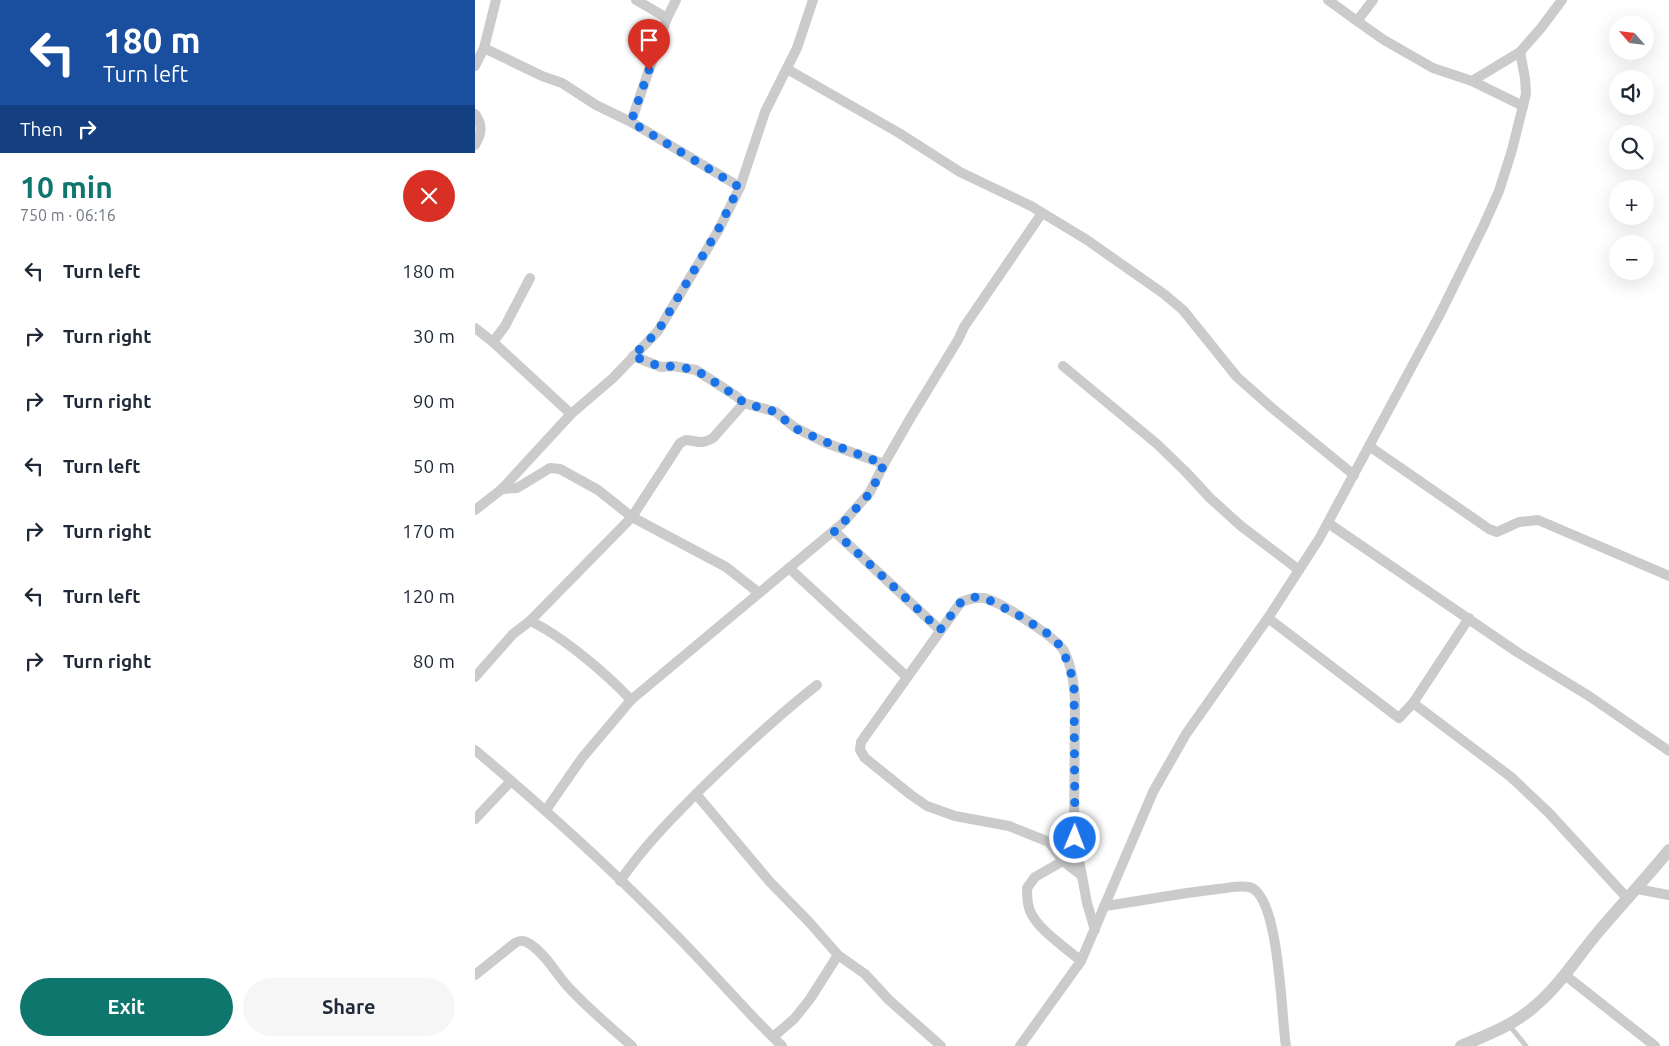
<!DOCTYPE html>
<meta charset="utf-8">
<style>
body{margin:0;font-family:Ubuntu,sans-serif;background:#f6f6f7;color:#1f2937;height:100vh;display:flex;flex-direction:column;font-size:19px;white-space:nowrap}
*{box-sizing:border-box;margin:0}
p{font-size:16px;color:#747a83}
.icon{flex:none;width:28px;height:28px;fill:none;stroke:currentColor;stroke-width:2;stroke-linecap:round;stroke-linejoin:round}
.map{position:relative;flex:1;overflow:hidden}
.panel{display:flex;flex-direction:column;background:#fff;width:475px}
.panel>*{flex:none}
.top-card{background:#1a4fa0;color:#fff;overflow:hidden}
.needle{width:32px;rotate:298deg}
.tools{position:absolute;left:1134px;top:15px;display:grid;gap:10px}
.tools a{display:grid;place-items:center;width:45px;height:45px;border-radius:50%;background:#fff;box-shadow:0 5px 20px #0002;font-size:25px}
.pin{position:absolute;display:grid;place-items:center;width:42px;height:42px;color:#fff;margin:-51px -21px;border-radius:50% 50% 50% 0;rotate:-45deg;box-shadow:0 0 5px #0007}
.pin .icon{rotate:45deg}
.me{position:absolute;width:55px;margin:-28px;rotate:1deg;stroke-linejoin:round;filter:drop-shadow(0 0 4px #0008)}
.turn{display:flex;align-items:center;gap:18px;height:105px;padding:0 20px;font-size:22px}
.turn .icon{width:65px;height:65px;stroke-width:2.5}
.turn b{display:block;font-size:35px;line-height:42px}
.then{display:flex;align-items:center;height:48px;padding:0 20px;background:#0003;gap:10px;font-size:19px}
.round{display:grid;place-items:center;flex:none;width:52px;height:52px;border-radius:26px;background:#f6f6f7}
.head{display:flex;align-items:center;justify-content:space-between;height:85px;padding:0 20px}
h1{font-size:30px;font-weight:700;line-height:38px;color:#0f766e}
.cta{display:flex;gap:10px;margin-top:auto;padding:10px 20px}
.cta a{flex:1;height:58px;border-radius:30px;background:#0f766e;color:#fff;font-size:20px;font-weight:700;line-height:58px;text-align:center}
.cta a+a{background:#f6f6f7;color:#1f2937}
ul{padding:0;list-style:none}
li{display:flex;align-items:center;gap:15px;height:65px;padding:0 20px}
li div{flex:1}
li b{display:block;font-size:19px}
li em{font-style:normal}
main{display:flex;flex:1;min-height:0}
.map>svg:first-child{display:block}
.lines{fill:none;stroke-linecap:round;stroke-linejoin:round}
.service{stroke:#cbcbcb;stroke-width:5}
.minor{stroke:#cbcbcb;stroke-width:10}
.tertiary{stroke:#cbcbcb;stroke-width:12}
.route{stroke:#1a73e8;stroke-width:9;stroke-dasharray:0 16.2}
</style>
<main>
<section class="panel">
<div class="top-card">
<div class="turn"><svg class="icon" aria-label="left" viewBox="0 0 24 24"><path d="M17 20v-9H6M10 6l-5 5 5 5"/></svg><div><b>180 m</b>Turn left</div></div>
<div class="then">Then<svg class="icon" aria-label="right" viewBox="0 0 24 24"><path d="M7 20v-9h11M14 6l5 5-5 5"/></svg></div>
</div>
<div class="head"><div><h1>10 min</h1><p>750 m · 06:16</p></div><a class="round" style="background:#d93025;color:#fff"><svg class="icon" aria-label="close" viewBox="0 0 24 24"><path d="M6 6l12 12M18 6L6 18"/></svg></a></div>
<ul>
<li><svg class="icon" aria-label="left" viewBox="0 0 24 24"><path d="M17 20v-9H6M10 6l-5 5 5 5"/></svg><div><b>Turn left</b></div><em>180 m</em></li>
<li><svg class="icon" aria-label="right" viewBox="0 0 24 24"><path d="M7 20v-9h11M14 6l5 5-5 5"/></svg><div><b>Turn right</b></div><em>30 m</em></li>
<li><svg class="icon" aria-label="right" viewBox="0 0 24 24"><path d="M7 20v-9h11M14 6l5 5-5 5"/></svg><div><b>Turn right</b></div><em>90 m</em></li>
<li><svg class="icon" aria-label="left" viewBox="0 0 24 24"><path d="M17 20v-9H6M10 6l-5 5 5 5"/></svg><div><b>Turn left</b></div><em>50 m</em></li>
<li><svg class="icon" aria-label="right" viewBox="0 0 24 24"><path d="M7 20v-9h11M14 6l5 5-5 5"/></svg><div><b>Turn right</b></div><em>170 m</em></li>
<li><svg class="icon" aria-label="left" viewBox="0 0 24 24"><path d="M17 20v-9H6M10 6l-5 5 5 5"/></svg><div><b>Turn left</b></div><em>120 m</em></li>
<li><svg class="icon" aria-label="right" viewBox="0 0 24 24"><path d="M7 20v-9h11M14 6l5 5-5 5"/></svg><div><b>Turn right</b></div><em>80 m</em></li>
</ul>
<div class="cta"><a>Exit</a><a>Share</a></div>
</section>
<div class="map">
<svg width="1194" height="1046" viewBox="0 0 1194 1046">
<rect width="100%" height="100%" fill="#fff"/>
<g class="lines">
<path class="service" d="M 1034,1025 L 1051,1046"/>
<g class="minor">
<path d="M 161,0 L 192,18"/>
<path d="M 853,0 L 882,21"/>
<path d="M 898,0 L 882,21 L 909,40 L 958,68 L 997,81 L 1048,106"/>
<path d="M 9,48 L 67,76 L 87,83 L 121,105 L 156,122 L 265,187"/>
<path d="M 0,66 L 9,48 L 21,0"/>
<path d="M 312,69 L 424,133 L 485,172 L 556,206 L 612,240 L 689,294 L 708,310 L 762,377 L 797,408 L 879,475"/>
<path d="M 997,81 L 1045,52 L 1066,28 L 1087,0"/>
<path d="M 0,114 C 8,125 7,133 0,145"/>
<path d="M 156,122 L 192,18 L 201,0"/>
<path d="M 0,328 L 18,342 L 96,414"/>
<path d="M 18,342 L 30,326 L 55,278"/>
<path d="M 158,356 L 186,367 L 198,366 L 221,370 L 261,396 L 269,403 L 301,412 L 319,427 L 351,443 L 409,464"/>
<path d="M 588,366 L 682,444 L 710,471 L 735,498 L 766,526 L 824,570"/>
<path d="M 894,446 L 1014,529 L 1022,532 L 1044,522 L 1063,520 L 1194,576"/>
<path d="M 27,489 L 42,488 L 75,468 L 85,469 L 123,490 L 157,517 L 251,567 L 284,593"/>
<path d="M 0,510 L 27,489 L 96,414 L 138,378 L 183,331 L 243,231 L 265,187 L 290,112 L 322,48 L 338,0"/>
<path d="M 853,523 L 1042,652 L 1114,696 L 1194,751"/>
<path d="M 359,531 L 465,630"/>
<path d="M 314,568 L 431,676"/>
<path d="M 793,618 L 924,718 L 938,703 L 994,618"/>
<path d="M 55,621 L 157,517 L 205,443 L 211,440 C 224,441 226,445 238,438 L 269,403"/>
<path d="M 0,677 L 38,634 L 55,621 C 86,635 133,675 156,700"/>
<path d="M 938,703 L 1036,777 L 1074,813 L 1153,899"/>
<path d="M 0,750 C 69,808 136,868 199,933 C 236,970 269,1010 307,1046"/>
<path d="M 221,794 L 295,882 L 335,923 L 363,955 L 335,999 L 319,1019 L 298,1037"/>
<path d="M 71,810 L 107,758 L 156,700 L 368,523 L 395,492 L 409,464 L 436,417 L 483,340 L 489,327 L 567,213"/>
<path d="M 0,819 L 36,781"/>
<path d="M 588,861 L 560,877 L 552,888 C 552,895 552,904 555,911 C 563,930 590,947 606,961"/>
<path d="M 606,875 L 588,861 L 574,842 L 534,826 L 480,816 L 452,806 L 436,795 L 390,758 L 385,750 L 386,742 L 486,602 C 494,599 500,597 509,598 C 524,601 581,637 589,651 C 597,666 599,683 600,700 L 599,833 L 612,903 L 620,930"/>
<path d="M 145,881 C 169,846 198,817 228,787 C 265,751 301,717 342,685"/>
<path d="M 1162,889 L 1194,895"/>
<path d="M 629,906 C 667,901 705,893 743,889 C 753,888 764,885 774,887 C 805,894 806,1017 811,1046"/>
<path d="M 363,955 L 390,974 L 414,1000 L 466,1046"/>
<path d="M 0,975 L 40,943 C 45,940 49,940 55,944 C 72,955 82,976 96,990 C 115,1010 136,1028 157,1046"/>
<path d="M 1090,975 L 1180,1046"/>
<path d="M 545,1046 L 606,961 L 678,792 L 711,734 L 793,618 L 844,539 L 964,316 L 1008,227 L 1024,191 L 1037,150 L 1051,94 L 1050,78 L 1045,52"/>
</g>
<path class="tertiary" d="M 986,1046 C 1012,1035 1039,1025 1060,1006 C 1085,985 1103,956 1124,931 C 1147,904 1171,878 1194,850"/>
</g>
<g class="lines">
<path class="route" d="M 174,70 L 156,122 L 264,187 L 243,230 L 183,331 L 158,356 L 186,367 L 198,366 L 221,370 L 261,396 L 269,403 L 301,412 L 319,428 L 351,442 L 409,464 L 396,492 L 368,523 L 359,531 L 465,630 L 486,602 L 498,597 L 510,598 L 545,616 L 578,637 L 588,650 L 599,682 L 600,838"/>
</g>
</svg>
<div class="tools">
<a><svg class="needle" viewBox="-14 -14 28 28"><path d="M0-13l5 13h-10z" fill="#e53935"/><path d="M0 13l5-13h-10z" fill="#747a83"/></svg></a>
<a><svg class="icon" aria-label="sound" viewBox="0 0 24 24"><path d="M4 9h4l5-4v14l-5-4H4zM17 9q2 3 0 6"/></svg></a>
<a><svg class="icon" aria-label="search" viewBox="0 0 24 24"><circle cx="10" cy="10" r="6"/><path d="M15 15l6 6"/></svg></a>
<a>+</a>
<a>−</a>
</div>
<div class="pin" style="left:174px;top:70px;background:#d93025"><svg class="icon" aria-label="arrive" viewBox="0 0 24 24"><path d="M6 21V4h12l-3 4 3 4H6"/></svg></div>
<svg class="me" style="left:600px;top:838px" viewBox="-20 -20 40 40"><circle r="17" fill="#1a73e8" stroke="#fff" stroke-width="3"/><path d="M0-11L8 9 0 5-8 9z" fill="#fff"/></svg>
</div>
</main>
